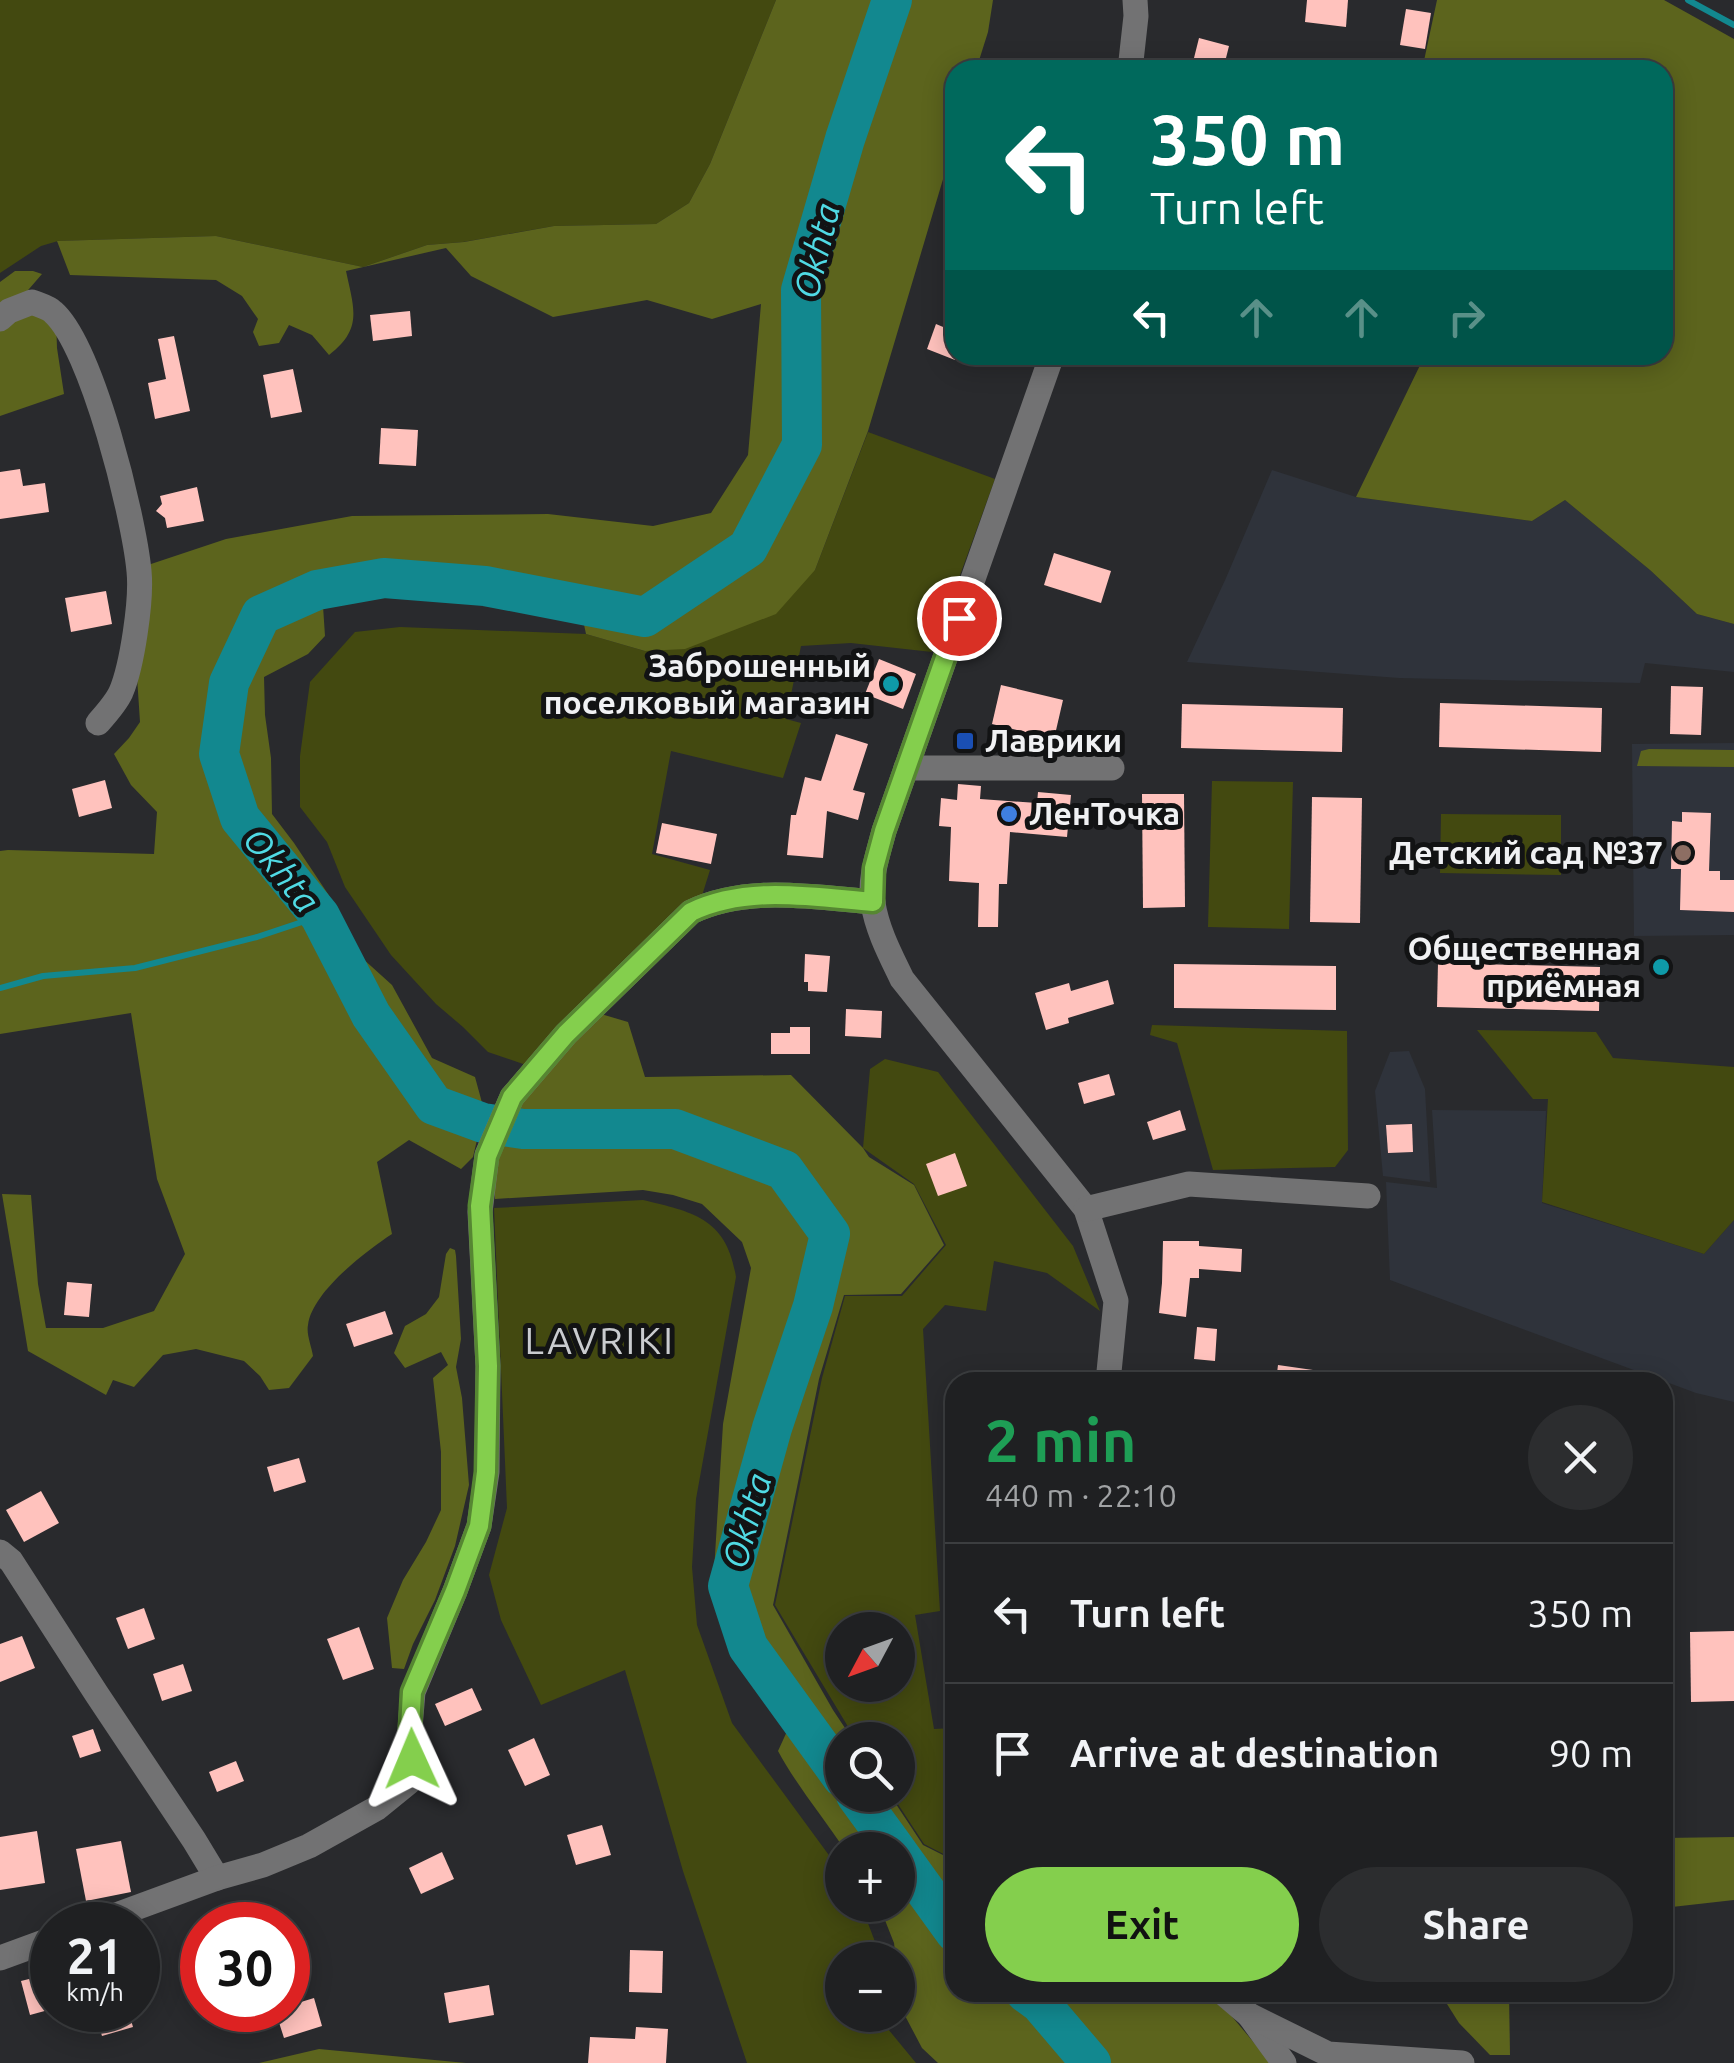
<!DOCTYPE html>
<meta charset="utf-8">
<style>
body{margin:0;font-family:Ubuntu,sans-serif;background:#2c2d2f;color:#f1f3f6;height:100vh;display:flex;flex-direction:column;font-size:38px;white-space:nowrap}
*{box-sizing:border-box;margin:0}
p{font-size:32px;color:#a1a3a5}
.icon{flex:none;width:55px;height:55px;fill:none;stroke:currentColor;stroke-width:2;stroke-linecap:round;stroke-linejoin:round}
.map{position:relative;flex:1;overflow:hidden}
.details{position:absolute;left:945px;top:1372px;width:728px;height:630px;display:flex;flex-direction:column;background:#1f2022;border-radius:30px;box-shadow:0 5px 25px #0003,0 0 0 2px #3c3e40}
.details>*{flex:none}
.hud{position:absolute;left:945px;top:60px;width:728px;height:305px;border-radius:30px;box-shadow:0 5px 25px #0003,0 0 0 2px #3c3e40;background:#00695c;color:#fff;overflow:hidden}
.needle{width:65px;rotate:229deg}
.controls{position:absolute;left:825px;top:1612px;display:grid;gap:20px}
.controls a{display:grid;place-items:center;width:90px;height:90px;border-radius:50%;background:#1f2022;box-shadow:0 5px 25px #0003,0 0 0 2px #3c3e40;font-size:50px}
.speed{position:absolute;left:30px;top:1902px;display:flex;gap:20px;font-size:50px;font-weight:700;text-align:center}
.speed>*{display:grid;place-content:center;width:130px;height:130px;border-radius:50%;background:#1f2022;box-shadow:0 5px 25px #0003,0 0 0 2px #3c3e40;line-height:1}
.speed small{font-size:25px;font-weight:400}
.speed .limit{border:15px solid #d22;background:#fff;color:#111}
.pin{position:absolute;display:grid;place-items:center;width:85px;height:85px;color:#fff;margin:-42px;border:5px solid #fff;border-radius:50%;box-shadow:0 2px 10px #0007}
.me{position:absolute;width:110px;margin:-55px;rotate:359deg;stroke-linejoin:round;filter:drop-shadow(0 0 8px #0008)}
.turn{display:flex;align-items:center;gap:35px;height:210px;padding:0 40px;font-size:45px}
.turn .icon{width:130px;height:130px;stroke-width:2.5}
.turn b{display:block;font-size:70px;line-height:85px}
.lanes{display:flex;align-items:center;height:95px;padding:0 40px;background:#0003;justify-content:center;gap:50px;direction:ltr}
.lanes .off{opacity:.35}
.round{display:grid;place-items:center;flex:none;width:105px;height:105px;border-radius:52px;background:#2c2d2f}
.headline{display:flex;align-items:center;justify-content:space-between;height:170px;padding:0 40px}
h1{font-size:60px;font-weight:600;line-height:75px;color:#1e9e55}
.cta{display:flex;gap:20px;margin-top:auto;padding:20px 40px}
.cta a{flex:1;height:115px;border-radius:60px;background:#84cf4d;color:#111;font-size:40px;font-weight:600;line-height:115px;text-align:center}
.cta a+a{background:#2c2d2f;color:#f1f3f6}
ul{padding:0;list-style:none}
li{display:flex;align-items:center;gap:30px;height:140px;padding:0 40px;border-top:2px solid #3c3e40}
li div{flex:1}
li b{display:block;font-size:38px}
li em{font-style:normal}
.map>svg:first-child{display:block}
.built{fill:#2f333b}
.green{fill:#434910;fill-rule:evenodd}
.forest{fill:#5c641d}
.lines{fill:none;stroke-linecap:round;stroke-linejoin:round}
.stream{stroke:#12888f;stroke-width:6}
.river{stroke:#12888f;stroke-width:40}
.building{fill:#ffc2bd}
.minor{stroke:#727273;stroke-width:25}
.route-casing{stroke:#568732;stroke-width:25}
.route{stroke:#84cf4d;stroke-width:18}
.culture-dot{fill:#0f9aa8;stroke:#121314;stroke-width:4}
.transit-dot{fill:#1a4fb4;stroke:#121314;stroke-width:4}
.shop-dot{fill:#3f7fe0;stroke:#121314;stroke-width:4}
.education-dot{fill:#8d6e63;stroke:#121314;stroke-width:4}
.labels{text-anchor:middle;stroke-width:10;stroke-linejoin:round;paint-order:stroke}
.poi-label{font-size:32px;font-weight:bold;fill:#f0f1f3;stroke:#121314;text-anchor:end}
.water-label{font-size:35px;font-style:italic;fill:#50dae4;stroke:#121314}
.quarter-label{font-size:38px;letter-spacing:2.5px;fill:#cacccf;stroke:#121314}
</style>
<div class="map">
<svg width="1734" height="2063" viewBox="0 0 1734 2063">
<rect width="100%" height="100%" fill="#292a2d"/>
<g class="built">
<path d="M 1272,470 L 1356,497 L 1532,521 L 1565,500 L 1650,570 L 1697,614 L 1734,624 L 1734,672 L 1645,663 L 1640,683 L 1399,678 L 1187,662 L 1226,578 Z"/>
<path d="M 1734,743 L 1734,935 L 1634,936 L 1632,744 Z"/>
<path d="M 1409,1051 L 1425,1089 L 1430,1182 L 1383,1176 L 1375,1091 L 1390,1052 Z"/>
<path d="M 1432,1110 L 1546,1111 L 1542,1203 L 1704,1254 L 1734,1220 L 1734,1402 L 1696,1393 L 1390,1280 L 1386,1182 L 1437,1188 Z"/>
</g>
<g class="green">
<path d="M 0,0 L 776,0 L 710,164 L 689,203 L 656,224 L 554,226 L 463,242 L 427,245 L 363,267 L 216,236 L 58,241 L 41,246 L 0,273 Z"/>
<path d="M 868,432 L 995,479 L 932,652 L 851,643 L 801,646 L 786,719 L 801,723 L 783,778 L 671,751 L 652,854 L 710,870 L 700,902 L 674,911 L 529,1066 L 488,1052 L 463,1027 L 436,1004 L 391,955 L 345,887 L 327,842 L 300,807 L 300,756 L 310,682 L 355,632 L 400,627 L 586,634 L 645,651 L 815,570 Z"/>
<path d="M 1212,781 L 1293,782 L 1289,929 L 1208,927 Z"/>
<path d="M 1441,814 L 1561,815 L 1561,875 L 1440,873 Z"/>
<path d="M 1152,1025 L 1347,1031 L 1348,1150 L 1335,1167 L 1213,1170 L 1177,1043 L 1150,1035 Z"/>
<path d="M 1477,1030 L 1596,1032 L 1613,1058 L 1734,1067 L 1734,1220 L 1704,1254 L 1542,1202 L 1548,1099 L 1533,1099 Z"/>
<path d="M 885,1059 L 938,1072 L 1073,1246 L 1100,1311 L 1047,1273 L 994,1261 L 986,1311 L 945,1305 L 923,1329 L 940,1611 L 915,1615 L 934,1729 L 955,1728 L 955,1860 L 924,1844 L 892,1795 L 898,1795 L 898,1740 L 856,1740 L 775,1605 L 822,1378 L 845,1296 L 902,1296 L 946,1245 L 914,1184 L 863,1148 L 870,1069 ZM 842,1630 L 898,1630 L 898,1685 L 842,1685 Z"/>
<path d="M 643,1200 C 694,1212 727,1219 736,1277 L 696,1499 L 692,1567 L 697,1625 L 732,1723 L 842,1873 L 842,1905 L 861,1905 L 874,1939 L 876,1960 L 842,1960 L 842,2015 L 885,2015 L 888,2029 L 916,2063 L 747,2063 L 683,1871 L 625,1670 L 541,1705 L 501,1620 L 489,1575 L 507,1508 L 494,1208 Z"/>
</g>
<g class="forest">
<path d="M 776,0 L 993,0 L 988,32 L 976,70 L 955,70 L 955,139 L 868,431 L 815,570 L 776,614 L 685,649 L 645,651 L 586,634 L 576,587 L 573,601 L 485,583 L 383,574 L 323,606 L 325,636 L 308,654 L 264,677 L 265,715 L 271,758 L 272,814 L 294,843 L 328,894 L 361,957 L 392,985 L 432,1058 L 475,1077 L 484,1110 L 473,1157 L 461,1169 L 409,1140 L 377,1162 L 392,1234 C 366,1251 312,1292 308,1325 C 306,1334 312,1348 313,1356 L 289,1388 L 269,1390 L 260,1376 L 244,1361 L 196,1349 L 163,1355 L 134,1387 L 113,1380 L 106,1395 L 28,1351 L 2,1194 L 31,1195 L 38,1284 L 46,1328 L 103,1328 L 154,1311 L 185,1254 L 157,1179 L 131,1013 L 0,1034 L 0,851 L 8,850 L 154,854 L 157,812 L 131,785 L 114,754 L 129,738 L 140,722 L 130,571 L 226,539 L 352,516 L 548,514 L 653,526 L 711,513 L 748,455 L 761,304 L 712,319 L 647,300 L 553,317 L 471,276 L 446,248 L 346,271 C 354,309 363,329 329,355 L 312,335 L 289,325 L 279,343 L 259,346 L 253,332 L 258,319 L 242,296 L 216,280 L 70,275 L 57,241 L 216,236 L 363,267 L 427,245 L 464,242 L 554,226 L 656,224 L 689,203 L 710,164 Z"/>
<path d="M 1437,0 L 1664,0 L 1734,39 L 1734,624 L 1697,614 L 1650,570 L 1565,500 L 1532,521 L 1356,497 L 1425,355 L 1662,355 L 1662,70 L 1422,70 Z"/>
<path d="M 15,271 L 33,271 L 42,274 L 10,311 L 56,319 L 57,348 L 64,394 L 0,416 L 0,282 Z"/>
<path d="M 1649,749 L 1734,750 L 1734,767 L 1637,766 L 1641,751 Z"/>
<path d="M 601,1014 L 628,1022 L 645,1077 L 791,1075 L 863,1148 L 869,1157 L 914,1185 L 944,1245 L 901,1294 L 844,1295 L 819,1379 L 773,1605 L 833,1710 L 853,1740 L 842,1740 L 842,1795 L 890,1795 L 923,1845 L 955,1861 L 955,1992 L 1203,1993 L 1229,2013 L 1271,2063 L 938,2063 L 922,2048 L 902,2010 L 894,1943 L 879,1905 L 898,1905 L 898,1850 L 845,1850 C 823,1817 797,1786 778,1751 L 789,1727 L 731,1641 L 713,1588 L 723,1424 L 751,1268 L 742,1242 L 702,1204 L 673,1195 L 643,1190 L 495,1199 L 493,1169 L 519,1102 Z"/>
<path d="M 450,1248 L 455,1250 L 456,1256 L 461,1339 L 456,1367 L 462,1398 L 469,1485 L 455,1546 L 435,1600 L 413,1644 L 404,1669 L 392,1668 L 387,1618 L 403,1580 L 426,1542 L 441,1510 L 441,1452 L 433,1378 L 448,1365 L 441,1352 L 405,1368 L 394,1353 L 405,1326 L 426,1314 L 439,1297 L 446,1254 Z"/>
<path d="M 1734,1837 L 1734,1900 L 1663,1908 L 1663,1838 Z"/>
<path d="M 1440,1993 L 1509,1993 L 1510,2055 L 1490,2055 L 1459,2023 Z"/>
<path d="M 319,2049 L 466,2063 L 259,2063 Z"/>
</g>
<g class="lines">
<g class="stream">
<path d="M 1688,0 L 1734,25"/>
<path d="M 0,988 L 43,976 L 135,968 L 257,937 L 320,916"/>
</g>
<g class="river">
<path d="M 842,1777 L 748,1647 L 728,1586 L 772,1428 L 813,1306 L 830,1234 L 784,1170 L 675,1129 L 523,1129 L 483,1123 L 434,1105 L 371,1015 L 320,916 L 240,818 L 219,754 L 229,683 L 261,615 L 317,590 L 384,578 L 485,586 L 645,617 L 748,548 L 802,445 L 801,290 L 845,139 L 892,0"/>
<path d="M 856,1795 L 896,1850"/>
<path d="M 898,1853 L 955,1932"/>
<path d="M 1025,1992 L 1040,2003 L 1091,2063"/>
</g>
</g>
<g class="building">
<path d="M 1307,0 L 1348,0 L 1346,27 L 1305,22 Z"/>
<path d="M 1406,9 L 1431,13 L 1425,49 L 1400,45 Z"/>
<path d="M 1199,38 L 1229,46 L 1223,70 L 1191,70 Z"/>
<path d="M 410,311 L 412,336 L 373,341 L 370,315 Z"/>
<path d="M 936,324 L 955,332 L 955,360 L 927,349 Z"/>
<path d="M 174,336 L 190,411 L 155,419 L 148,383 L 166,379 L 158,339 Z"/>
<path d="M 293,369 L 302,412 L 271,418 L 263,375 Z"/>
<path d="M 381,428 L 418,430 L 416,466 L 379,464 Z"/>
<path d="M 20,469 L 23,486 L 45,483 L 49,512 L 0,519 L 0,472 Z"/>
<path d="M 197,487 L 204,521 L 167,528 L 165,518 L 156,511 L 162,504 L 160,496 Z"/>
<path d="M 1054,553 L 1111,571 L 1101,603 L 1044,585 Z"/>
<path d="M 106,591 L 112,624 L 71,632 L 65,598 Z"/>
<path d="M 879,659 L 916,674 L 903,709 L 865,694 Z"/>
<path d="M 1001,685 L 1063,700 L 1054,739 L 992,724 Z"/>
<path d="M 1671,686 L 1703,687 L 1701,735 L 1670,734 Z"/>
<path d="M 1440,703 L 1602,708 L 1601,752 L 1439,747 Z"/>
<path d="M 1182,704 L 1343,708 L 1342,752 L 1181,748 Z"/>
<path d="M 836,734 L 868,744 L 853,790 L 865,793 L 858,820 L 827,811 L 823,858 L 787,855 L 791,815 L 796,815 L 805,777 L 821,781 Z"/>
<path d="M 105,780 L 112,808 L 79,817 L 72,789 Z"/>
<path d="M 958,784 L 981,786 L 980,799 L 1037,803 L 1038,792 L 1071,795 L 1067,837 L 1010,832 L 1007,884 L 999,884 L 998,927 L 978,927 L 979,883 L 949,881 L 951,827 L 939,826 L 941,798 L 957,800 Z"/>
<path d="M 1142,794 L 1184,794 L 1185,907 L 1143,908 Z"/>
<path d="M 1312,797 L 1362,798 L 1360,923 L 1310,922 Z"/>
<path d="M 1682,812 L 1711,813 L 1709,871 L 1720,871 L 1720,880 L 1734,880 L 1734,912 L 1680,910 L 1681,869 L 1671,869 L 1672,821 L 1682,822 Z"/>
<path d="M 662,823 L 717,834 L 711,864 L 656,853 Z"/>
<path d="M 805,954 L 830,956 L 827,992 L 808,991 L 808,982 L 804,982 Z"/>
<path d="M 1438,963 L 1600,967 L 1599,1011 L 1437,1007 Z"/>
<path d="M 1174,964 L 1336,966 L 1336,1010 L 1174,1008 Z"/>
<path d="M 1108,980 L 1114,1004 L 1068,1018 L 1069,1023 L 1046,1030 L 1035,993 L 1069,983 L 1071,991 Z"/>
<path d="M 846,1009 L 882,1011 L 881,1038 L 845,1036 Z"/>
<path d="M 790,1027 L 810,1027 L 810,1054 L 771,1054 L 771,1033 L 790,1033 Z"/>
<path d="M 1109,1074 L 1115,1095 L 1084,1104 L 1078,1083 Z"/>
<path d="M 1180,1110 L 1186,1130 L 1153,1140 L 1147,1122 Z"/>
<path d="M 1412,1124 L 1413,1152 L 1388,1153 L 1386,1125 Z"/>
<path d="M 955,1153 L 967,1186 L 938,1196 L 926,1164 Z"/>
<path d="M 1163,1241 L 1199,1241 L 1199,1246 L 1242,1249 L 1241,1272 L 1199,1269 L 1199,1278 L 1190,1278 L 1186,1317 L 1159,1313 L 1162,1283 Z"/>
<path d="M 67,1282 L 92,1284 L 89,1317 L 64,1315 Z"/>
<path d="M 385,1311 L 393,1334 L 354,1347 L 346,1324 Z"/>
<path d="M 1197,1327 L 1217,1329 L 1215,1361 L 1194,1359 Z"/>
<path d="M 1278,1365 L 1327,1372 L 1327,1382 L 1276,1382 Z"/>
<path d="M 299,1458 L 306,1482 L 274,1492 L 267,1467 Z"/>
<path d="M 41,1491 L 59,1523 L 24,1542 L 6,1510 Z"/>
<path d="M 144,1608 L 155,1639 L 128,1649 L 116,1618 Z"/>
<path d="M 359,1627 L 374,1669 L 343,1680 L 327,1639 Z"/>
<path d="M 1734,1631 L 1734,1701 L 1691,1702 L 1690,1632 Z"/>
<path d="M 22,1636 L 35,1668 L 0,1682 L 0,1644 Z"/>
<path d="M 183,1664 L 192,1691 L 162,1701 L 153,1674 Z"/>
<path d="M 472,1688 L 482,1710 L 445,1726 L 435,1704 Z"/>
<path d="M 93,1729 L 101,1751 L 80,1758 L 72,1736 Z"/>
<path d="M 534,1738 L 550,1775 L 525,1786 L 508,1750 Z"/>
<path d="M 236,1761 L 244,1781 L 217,1792 L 209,1772 Z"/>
<path d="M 602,1825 L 611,1855 L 576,1865 L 567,1835 Z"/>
<path d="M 37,1831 L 45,1883 L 0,1890 L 0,1837 Z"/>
<path d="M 121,1841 L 131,1892 L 86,1901 L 76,1849 Z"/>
<path d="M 442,1852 L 454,1879 L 421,1894 L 409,1868 Z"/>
<path d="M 630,1950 L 663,1951 L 662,1993 L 629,1992 Z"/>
<path d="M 49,1974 L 52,1986 L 52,2009 L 30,2015 L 21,1981 Z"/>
<path d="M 489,1985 L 494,2015 L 449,2023 L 444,1993 Z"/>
<path d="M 314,1998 L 322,2026 L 284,2038 L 275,2010 L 288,2010 L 288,2006 Z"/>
<path d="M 94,2010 L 128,2010 L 133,2027 L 102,2036 Z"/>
<path d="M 636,2027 L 668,2029 L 666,2063 L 588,2063 L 590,2037 L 635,2039 Z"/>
</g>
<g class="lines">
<g class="minor">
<path d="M 1130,70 L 1136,16 L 1135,0"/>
<path d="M 0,319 L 9,311 L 32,302 C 39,305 48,307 53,312 C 92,346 134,517 139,571 C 142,600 132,666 121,692 C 116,703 106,714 98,723"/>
<path d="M 1052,355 L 884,831 C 878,854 869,879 873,903 C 877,930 891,956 902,979 L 1086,1209 L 1116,1301 L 1108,1382"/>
<path d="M 906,768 L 1112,768"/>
<path d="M 1086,1209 L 1189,1184 L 1368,1196"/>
<path d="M 0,1552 L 11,1561 L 96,1693 L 194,1840 L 217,1878"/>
<path d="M 89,1925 L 217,1878 L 263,1865 L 309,1846 L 377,1808 L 409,1782 L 412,1759 L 410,1728 L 413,1692 L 455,1591 L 479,1526 L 487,1472 L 488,1366 L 480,1212 L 487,1155 L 512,1097 L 566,1034 L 691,912 C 747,885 813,897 873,902"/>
<path d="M 0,1958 L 52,1939"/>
<path d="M 1222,1992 L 1249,2015 L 1284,2063"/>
<path d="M 1249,2015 L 1328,2054 L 1462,2063"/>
</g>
</g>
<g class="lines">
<defs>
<path id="route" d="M 412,1759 L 410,1728 L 412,1692 L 455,1591 L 479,1526 L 486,1472 L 488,1366 L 480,1206 L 487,1156 L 512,1097 L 566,1034 L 691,912 C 747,885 813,897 873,902 L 874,868 L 884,831 L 959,618"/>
</defs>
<use href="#route" class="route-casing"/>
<use href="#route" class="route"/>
</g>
<g class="culture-dot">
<circle cx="891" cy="684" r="10"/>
<circle cx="1661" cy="967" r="10"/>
</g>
<rect class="transit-dot" x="955" y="731" width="20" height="20" rx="5"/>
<circle class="shop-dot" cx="1009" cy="814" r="10"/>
<circle class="education-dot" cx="1683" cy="853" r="10"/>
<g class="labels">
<g class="poi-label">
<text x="871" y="677">Заброшенный<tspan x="871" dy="37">поселковый магазин</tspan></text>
<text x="985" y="752" text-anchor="start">Лаврики</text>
<text x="1029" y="825" text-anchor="start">ЛенТочка</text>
<text x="1663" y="864">Детский сад №37</text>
<text x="1641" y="960">Общественная<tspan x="1641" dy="37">приёмная</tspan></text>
</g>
<g class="water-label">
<text transform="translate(817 251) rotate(-76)" y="12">Okhta</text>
<text transform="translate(281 870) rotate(51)" y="12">Okhta</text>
<text transform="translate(747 1521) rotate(-74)" y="12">Okhta</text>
</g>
<g class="quarter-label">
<text x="600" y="1354">LAVRIKI</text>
</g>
</g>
</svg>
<div class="controls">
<a><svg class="needle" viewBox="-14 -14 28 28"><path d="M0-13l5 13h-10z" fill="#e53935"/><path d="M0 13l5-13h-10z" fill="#a1a3a5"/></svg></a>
<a><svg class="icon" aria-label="search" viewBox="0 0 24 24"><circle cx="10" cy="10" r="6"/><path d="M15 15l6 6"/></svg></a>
<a>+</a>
<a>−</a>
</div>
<div class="speed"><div>21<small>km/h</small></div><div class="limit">30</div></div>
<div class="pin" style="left:959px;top:618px;background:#d93025"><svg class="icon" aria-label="arrive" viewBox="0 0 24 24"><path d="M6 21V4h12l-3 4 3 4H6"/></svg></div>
<svg class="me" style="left:412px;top:1759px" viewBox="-20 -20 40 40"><path d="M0-17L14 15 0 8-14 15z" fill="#84cf4d" stroke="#fff" stroke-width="4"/></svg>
<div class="hud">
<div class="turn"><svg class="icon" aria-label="left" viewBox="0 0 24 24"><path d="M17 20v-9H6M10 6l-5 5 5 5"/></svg><div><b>350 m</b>Turn left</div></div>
<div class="lanes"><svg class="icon" aria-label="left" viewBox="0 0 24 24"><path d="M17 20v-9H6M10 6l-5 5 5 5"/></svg><svg class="icon off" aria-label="ahead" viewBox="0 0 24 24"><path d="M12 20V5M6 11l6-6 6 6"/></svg><svg class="icon off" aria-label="ahead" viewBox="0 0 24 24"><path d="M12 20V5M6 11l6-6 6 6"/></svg><svg class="icon off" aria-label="right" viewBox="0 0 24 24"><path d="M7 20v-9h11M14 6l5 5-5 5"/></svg></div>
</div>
<section class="details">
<div class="headline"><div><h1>2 min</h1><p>440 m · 22:10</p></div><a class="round"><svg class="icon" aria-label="close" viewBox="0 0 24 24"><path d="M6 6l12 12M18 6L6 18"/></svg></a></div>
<ul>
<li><svg class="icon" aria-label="left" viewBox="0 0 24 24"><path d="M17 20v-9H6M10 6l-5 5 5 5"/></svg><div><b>Turn left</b></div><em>350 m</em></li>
<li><svg class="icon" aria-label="arrive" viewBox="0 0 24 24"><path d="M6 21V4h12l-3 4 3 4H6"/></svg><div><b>Arrive at destination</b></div><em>90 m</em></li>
</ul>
<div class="cta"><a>Exit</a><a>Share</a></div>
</section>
</div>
